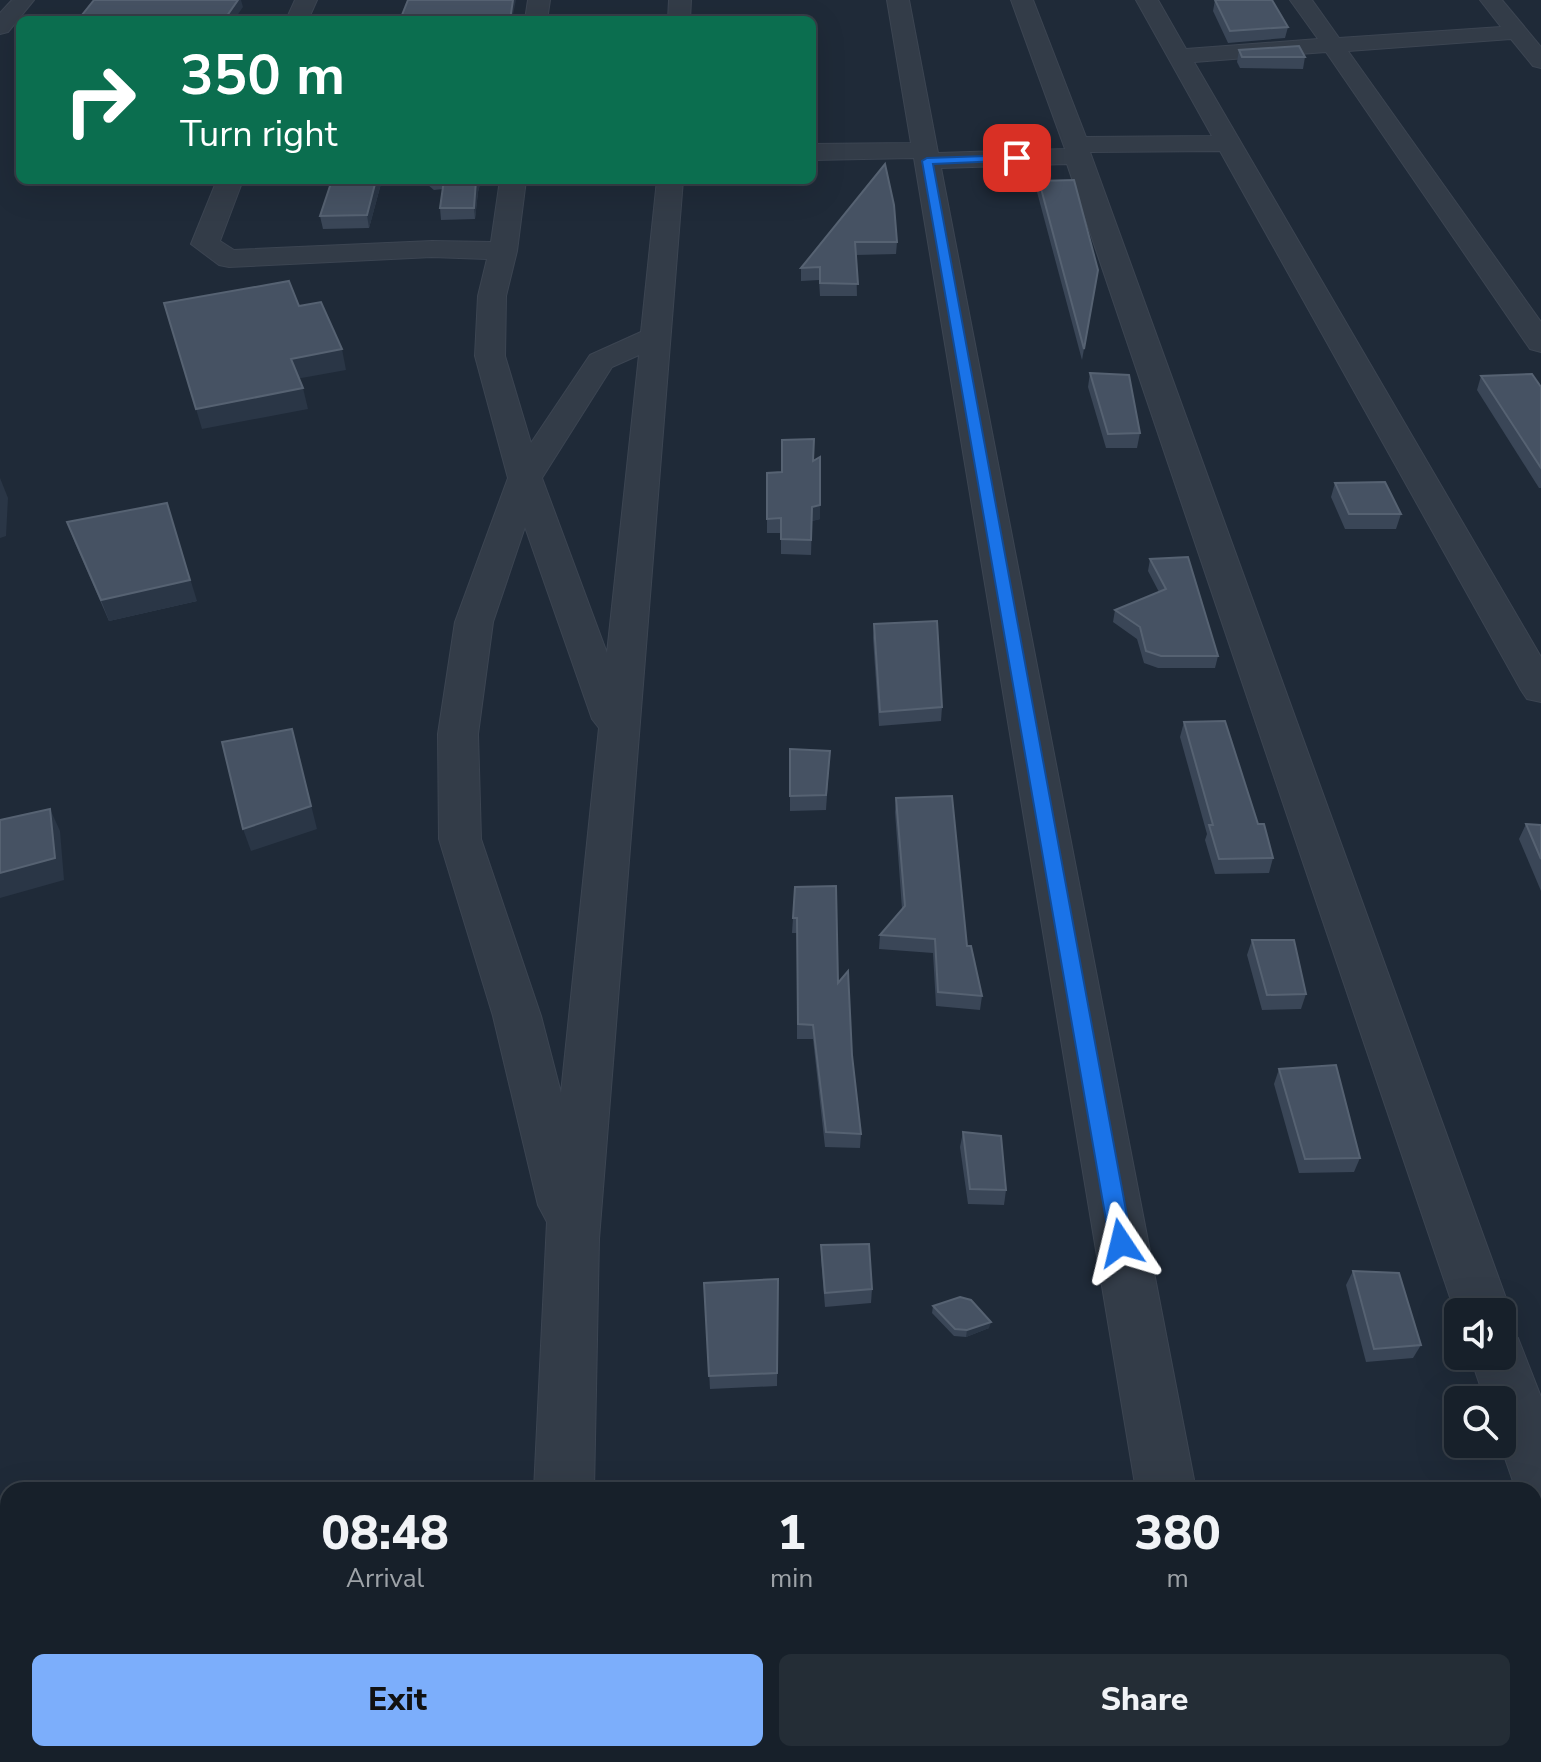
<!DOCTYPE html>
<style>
body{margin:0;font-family:"Nunito Sans",sans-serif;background:#242d36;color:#f1f3f6;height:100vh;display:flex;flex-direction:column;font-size:30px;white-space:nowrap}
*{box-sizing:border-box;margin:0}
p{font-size:26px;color:#9ea3a8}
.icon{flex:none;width:44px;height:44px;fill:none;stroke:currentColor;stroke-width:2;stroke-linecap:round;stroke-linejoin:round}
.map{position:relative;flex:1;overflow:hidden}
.side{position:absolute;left:0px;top:1482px;width:1542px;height:280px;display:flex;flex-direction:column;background:#17202a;border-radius:24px 24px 0 0;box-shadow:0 8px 32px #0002,0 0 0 2px #363e47}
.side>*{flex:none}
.hud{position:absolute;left:16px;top:16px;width:800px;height:168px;border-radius:12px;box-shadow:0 8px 32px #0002,0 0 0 2px #363e47;background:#0b6e4f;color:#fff;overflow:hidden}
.controls{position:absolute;left:1444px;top:1298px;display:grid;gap:16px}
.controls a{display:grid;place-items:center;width:72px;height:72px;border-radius:12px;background:#17202a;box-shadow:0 8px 32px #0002,0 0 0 2px #363e47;font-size:40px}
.pin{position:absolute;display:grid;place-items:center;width:68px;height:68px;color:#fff;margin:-34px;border-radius:16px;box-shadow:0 4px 12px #0006}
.me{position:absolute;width:88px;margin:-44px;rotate:350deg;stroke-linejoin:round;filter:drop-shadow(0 0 6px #0008)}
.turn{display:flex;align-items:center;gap:28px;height:168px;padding:0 32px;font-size:36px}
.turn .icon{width:104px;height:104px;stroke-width:2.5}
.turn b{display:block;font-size:56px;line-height:68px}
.eta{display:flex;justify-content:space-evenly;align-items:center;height:136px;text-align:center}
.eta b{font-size:48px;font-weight:800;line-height:56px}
.action{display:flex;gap:16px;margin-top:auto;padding:16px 32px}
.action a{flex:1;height:92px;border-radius:12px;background:#7caefb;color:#111;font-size:32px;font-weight:800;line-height:92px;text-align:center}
.action a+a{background:#242d36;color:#f1f3f6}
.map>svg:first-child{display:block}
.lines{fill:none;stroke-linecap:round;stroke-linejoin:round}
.street-casing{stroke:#3c4552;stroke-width:2}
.street{fill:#333c48;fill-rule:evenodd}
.wall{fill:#3a4657}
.shaded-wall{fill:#2a3646}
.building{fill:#465263;stroke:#566272;stroke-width:2}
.route{fill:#1a73e8;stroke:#114b97;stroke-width:2}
</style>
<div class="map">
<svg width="1541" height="1762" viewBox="0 0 1541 1762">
<rect width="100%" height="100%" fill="#1f2a38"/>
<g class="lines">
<defs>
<g id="street">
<path d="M 12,0 L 34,0 L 8,32 L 0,34 L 0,13 Z"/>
<path d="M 295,0 L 317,0 L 308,20 L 286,20 Z"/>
<path d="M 528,0 L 550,0 L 547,20 L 525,20 Z"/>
<path d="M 669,0 L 691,0 L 690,20 L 668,20 Z"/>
<path d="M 887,0 L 909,0 L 938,153 L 1065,149 L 1011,0 L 1033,0 L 1086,137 L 1212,136 L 1136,0 L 1158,0 L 1186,49 L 1318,39 L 1290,0 L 1312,0 L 1339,38 L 1501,27 L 1480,0 L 1502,0 L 1541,47 L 1541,68 L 1533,66 L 1511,39 L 1348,51 L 1541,322 L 1541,352 L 1530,349 L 1326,52 L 1194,62 L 1541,657 L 1541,702 L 1527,699 L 1521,690 L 1220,151 L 1090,152 L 1511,1312 L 1502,1330 L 1502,1312 L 1458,1312 L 1458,1318 L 1455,1312 L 1067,164 L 941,168 L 1196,1490 L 1136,1490 L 914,158 L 812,160 L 812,144 L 911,143 Z"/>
<path d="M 217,180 L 243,180 L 220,241 L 234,250 L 432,241 L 491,242 L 500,180 L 526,180 L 517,251 L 506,296 L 505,356 L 531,443 L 590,355 L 641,332 L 657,180 L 683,180 L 599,1239 L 594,1490 L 534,1490 L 547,1222 L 538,1205 L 493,1016 L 439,839 L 438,734 L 455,622 L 508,478 L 475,356 L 478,296 L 487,259 L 432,257 L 229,267 L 219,265 L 191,244 ZM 639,355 L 607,653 L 542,478 L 612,367 ZM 525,527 L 592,719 L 599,728 L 561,1093 L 541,1016 L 481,839 L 478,734 L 493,622 Z"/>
<path d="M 1502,1332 L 1518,1338 L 1541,1397 L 1541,1545 L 1534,1545 L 1534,1490 L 1516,1490 L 1500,1444 L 1502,1400 L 1485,1400 L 1470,1356 L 1502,1356 Z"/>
<rect x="0" y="1621" width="8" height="64"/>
<path d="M 123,1754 L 189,1754 L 187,1762 L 121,1762 Z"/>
<rect x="723" y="1754" width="66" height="8"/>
<path d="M 1323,1754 L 1389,1754 L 1392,1762 L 1326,1762 Z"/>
</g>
</defs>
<use href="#street" class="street-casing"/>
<use href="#street" class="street"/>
</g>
<g class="wall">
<path d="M 1215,0 L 1288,27 L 1285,38 L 1228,43 L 1213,11 Z"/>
<path d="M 1239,50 L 1305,57 L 1303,69 L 1240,68 L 1237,62 Z"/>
<path d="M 885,164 L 897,242 L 896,254 L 856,255 L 857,296 L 820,296 L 819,280 L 801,281 L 801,268 Z"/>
<path d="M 332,180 L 382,180 L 369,228 L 323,229 L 320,216 Z"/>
<path d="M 422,180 L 481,180 L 478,192 L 475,219 L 441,220 L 440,208 L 443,189 L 434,190 Z"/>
<path d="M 1039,181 L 1098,270 L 1082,360 L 1037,192 Z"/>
<path d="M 1090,373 L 1140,433 L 1137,448 L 1106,448 L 1088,387 Z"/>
<path d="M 1481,376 L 1541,387 L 1541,488 L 1539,488 L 1477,390 Z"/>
<path d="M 813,461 L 820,505 L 820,519 L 812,521 L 811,555 L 781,554 L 781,533 L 767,533 L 767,473 L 782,472 Z"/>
<path d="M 1335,483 L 1401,514 L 1396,529 L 1345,529 L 1331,497 Z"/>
<path d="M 67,522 L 197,601 L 109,621 L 75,543 Z"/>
<path d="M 1150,559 L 1218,656 L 1215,668 L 1158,668 L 1144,663 L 1137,639 L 1113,622 L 1115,610 L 1159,592 L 1148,571 Z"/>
<path d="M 874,624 L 942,707 L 941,721 L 879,726 L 873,638 Z"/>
<path d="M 1184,722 L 1258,824 L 1273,858 L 1269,873 L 1215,874 L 1205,840 L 1207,834 L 1180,737 Z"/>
<path d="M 790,749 L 830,751 L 826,810 L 790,811 Z"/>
<path d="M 896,798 L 967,946 L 982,996 L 980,1010 L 936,1006 L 933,953 L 879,949 L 880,935 L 902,909 L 895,812 Z"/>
<path d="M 1526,824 L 1541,825 L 1541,891 L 1519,839 Z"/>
<path d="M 795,887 L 838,983 L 852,1055 L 861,1134 L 860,1148 L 825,1147 L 813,1039 L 797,1039 L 797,933 L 792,933 Z"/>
<path d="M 1252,940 L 1306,994 L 1301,1009 L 1262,1010 L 1247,955 Z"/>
<path d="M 1279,1069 L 1360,1158 L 1354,1172 L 1299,1173 L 1274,1084 Z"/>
<path d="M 963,1132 L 1006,1190 L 1004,1205 L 968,1204 L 960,1147 Z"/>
<path d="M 821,1245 L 872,1289 L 871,1303 L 825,1307 L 821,1259 Z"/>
<path d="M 1353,1271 L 1421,1345 L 1413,1358 L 1366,1362 L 1346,1285 Z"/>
<path d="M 778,1279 L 777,1386 L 710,1389 L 704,1283 Z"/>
<path d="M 933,1306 L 989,1328 L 966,1337 L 954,1336 L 932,1313 Z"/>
<path d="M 1075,1754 L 1292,1754 L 1294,1762 L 1077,1762 Z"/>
</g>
<g class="shaded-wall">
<path d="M 238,0 L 241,0 L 243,7 L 234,20 L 224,20 Z"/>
<path d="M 513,0 L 516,0 L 512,20 L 510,20 Z"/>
<path d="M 376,180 L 382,180 L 369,228 L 367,215 Z"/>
<path d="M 476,180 L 481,180 L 478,192 L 475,219 L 474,208 Z"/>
<path d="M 342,349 L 346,370 L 296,379 L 291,359 Z"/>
<path d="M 303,388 L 308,409 L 202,429 L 196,409 Z"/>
<path d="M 0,478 L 8,498 L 6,536 L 0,538 Z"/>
<path d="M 167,503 L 197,601 L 109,621 L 101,600 Z"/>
<path d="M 820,505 L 820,519 L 812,521 L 812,507 Z"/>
<path d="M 292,729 L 317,829 L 251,851 L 243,829 Z"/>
<path d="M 50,809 L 60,831 L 64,880 L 0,898 L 0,873 Z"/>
<path d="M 991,1322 L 989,1328 L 966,1337 L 967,1330 Z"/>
</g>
<g class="building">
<path d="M 94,0 L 238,0 L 224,20 L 78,20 Z"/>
<path d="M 408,0 L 513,0 L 510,20 L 400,20 Z"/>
<path d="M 1215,0 L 1272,0 L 1288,27 L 1230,31 Z"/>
<path d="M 1299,46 L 1305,57 L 1242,57 L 1239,50 Z"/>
<path d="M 885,164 L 894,205 L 897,242 L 855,242 L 858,284 L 820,283 L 820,267 L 801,268 Z"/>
<path d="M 332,180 L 376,180 L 367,215 L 320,216 Z"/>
<path d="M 444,180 L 476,180 L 474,208 L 440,208 Z"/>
<path d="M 1074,180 L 1098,270 L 1084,349 L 1039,181 Z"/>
<path d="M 289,281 L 299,306 L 321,302 L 342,349 L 291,359 L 303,388 L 196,409 L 164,303 Z"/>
<path d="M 1090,373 L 1129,375 L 1140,433 L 1108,434 Z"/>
<path d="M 1532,374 L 1541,387 L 1541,468 L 1481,376 Z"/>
<path d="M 814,439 L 813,461 L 820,457 L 820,505 L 812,507 L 811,540 L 781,539 L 781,518 L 767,519 L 767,473 L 782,472 L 782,440 Z"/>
<path d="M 1385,482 L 1401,514 L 1349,514 L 1335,483 Z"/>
<path d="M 167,503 L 190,580 L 101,600 L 67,522 Z"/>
<path d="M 1188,557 L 1218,656 L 1161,656 L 1146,651 L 1140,627 L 1115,610 L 1166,589 L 1150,559 Z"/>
<path d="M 937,621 L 942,707 L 880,712 L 874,624 Z"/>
<path d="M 1225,721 L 1258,824 L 1264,824 L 1273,858 L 1219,859 L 1209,825 L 1213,825 L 1184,722 Z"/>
<path d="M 292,729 L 311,806 L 243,829 L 222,742 Z"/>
<path d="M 790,749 L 830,751 L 826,795 L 790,796 Z"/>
<path d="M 952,796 L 967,946 L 971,946 L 982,996 L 938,992 L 935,939 L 880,935 L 905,906 L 896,798 Z"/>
<path d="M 50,809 L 55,858 L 0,873 L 0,820 Z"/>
<path d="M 1526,824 L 1541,825 L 1541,859 Z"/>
<path d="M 836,886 L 838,983 L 848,971 L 852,1055 L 861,1134 L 826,1132 L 813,1025 L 798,1024 L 797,918 L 793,918 L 795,887 Z"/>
<path d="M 1252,940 L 1294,940 L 1306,994 L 1267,995 Z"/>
<path d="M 1336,1065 L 1360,1158 L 1305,1159 L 1279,1069 Z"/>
<path d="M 963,1132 L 1001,1136 L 1006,1190 L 970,1189 Z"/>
<path d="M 869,1244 L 872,1289 L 825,1293 L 821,1245 Z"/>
<path d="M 1353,1271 L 1399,1273 L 1421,1345 L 1374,1349 Z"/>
<path d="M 778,1279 L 777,1373 L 709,1376 L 704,1283 Z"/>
<path d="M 960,1297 L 971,1300 L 991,1322 L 967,1330 L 955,1329 L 933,1306 Z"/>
<path d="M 821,1754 L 924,1754 L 925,1762 L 822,1762 Z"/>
<path d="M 1082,1754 L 1292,1754 L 1294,1762 L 1083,1762 Z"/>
</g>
<path class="route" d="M 1017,155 L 1021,156 L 1021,160 L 933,164 L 1132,1243 L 1129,1250 L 1121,1252 L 1113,1250 L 1110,1243 L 922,161 L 927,158 Z"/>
</svg>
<div class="controls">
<a><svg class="icon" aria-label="sound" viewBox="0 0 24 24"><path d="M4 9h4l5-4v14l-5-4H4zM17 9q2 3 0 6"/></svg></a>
<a><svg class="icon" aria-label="search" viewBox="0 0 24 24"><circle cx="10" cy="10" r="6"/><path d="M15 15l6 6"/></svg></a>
</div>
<div class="pin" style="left:1017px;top:158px;background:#d93025"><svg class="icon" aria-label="arrive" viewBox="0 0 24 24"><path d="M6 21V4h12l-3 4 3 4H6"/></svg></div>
<svg class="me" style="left:1121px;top:1243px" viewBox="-20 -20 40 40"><path d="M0-17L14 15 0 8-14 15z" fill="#1a73e8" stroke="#fff" stroke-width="4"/></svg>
<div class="hud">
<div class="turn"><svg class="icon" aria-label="right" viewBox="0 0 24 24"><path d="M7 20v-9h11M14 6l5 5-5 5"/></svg><div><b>350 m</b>Turn right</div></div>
</div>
<section class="side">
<div class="eta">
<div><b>08:48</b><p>Arrival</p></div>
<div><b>1</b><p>min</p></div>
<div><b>380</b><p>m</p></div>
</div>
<div class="action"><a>Exit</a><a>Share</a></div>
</section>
</div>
